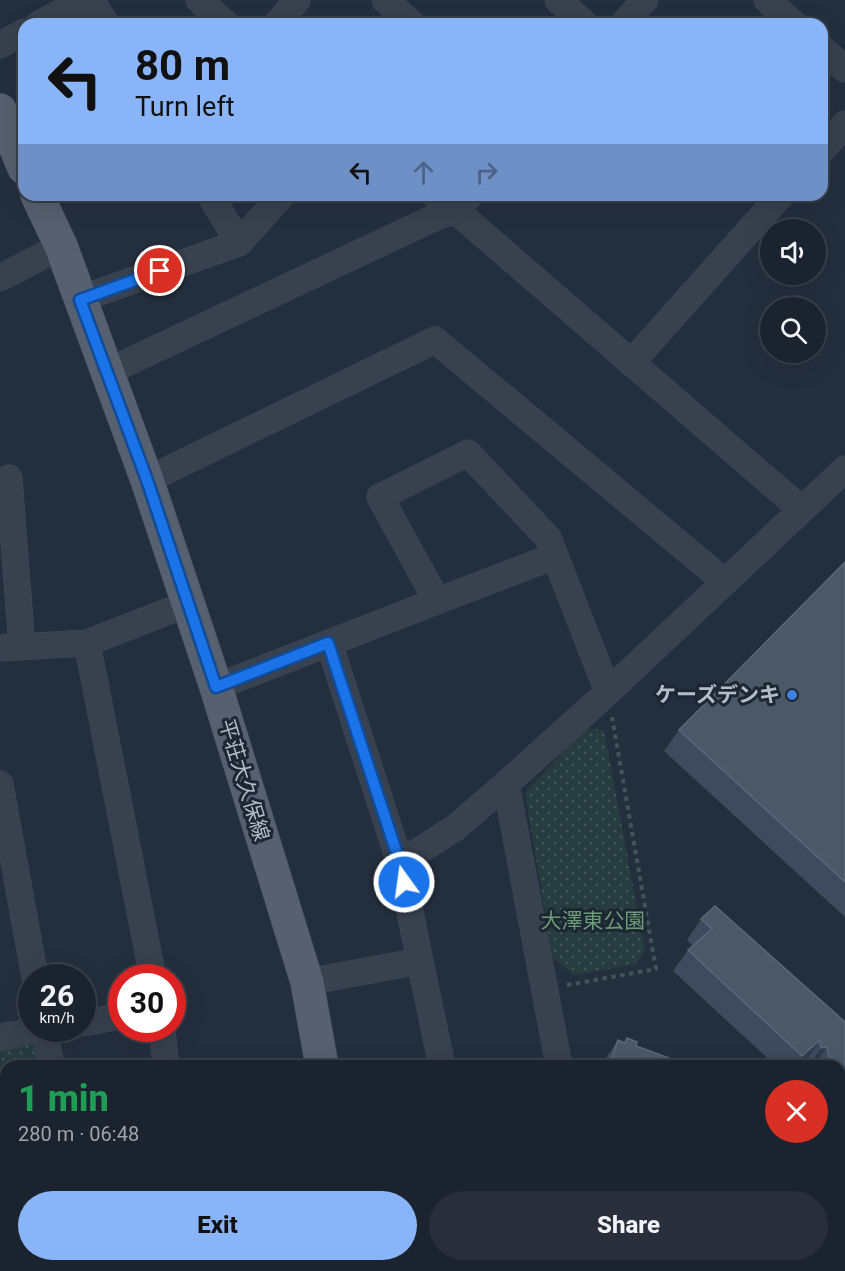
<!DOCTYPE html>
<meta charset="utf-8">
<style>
body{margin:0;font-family:Roboto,"Noto Sans JP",sans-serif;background:#282f3a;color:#f1f3f6;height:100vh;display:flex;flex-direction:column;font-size:22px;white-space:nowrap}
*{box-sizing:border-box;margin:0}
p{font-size:20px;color:#a0a4aa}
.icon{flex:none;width:33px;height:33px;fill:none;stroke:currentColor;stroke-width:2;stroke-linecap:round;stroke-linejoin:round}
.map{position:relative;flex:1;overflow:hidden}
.side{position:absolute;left:0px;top:1060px;width:846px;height:212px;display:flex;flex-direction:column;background:#1b232e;border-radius:18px 18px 0 0;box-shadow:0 6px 24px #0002,0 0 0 2px #39404a}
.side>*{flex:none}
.top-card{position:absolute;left:18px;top:18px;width:810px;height:183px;border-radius:18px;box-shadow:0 6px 24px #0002,0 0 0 2px #39404a;background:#8ab4f8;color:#111;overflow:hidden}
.controls{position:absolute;left:760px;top:219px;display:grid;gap:12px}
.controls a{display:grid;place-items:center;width:66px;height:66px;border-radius:50%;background:#1b232e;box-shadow:0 6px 24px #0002,0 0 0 2px #39404a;font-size:30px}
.speed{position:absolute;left:18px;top:964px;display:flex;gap:12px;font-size:30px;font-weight:700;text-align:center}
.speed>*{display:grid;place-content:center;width:78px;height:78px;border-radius:50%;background:#1b232e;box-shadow:0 6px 24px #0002,0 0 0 2px #39404a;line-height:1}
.speed small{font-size:15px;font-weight:400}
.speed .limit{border:9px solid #d22;background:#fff;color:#111}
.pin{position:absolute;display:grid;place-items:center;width:51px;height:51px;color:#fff;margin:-26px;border:3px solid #fff;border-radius:50%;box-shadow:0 2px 6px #0007}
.me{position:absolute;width:66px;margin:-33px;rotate:346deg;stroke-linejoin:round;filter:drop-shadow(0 0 4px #0008)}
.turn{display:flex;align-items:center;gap:21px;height:126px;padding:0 18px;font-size:27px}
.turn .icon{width:78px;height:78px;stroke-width:2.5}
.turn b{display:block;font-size:42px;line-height:51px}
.lanes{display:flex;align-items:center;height:57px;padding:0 18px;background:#0003;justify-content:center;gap:30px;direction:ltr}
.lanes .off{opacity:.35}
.round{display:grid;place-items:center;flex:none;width:63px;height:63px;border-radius:32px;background:#282f3a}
.headline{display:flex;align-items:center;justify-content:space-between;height:102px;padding:0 18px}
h1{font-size:36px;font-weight:800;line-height:45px;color:#1e9e55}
.cta{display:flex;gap:12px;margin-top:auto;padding:12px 18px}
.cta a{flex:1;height:69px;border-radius:36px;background:#8ab4f8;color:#111;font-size:24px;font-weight:800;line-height:69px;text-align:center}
.cta a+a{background:#282f3a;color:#f1f3f6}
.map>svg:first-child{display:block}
.park{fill:url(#park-dots)}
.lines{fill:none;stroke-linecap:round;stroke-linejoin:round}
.minor-casing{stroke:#414a57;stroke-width:27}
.major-casing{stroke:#414a57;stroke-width:34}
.path{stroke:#3f5557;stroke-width:4;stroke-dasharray:4.5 4.5;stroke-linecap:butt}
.minor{stroke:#38414e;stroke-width:26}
.major{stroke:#56606e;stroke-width:33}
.wall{fill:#3f4b5c}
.shaded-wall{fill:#2f3b4b}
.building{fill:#4b5868;stroke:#5c6777;stroke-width:1.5}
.route-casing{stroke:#114b97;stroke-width:15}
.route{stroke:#1a73e8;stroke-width:10}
.shop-dot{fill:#3f7fe0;stroke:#1d2633;stroke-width:2}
.labels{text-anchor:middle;stroke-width:6;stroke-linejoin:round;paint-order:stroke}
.poi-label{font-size:21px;font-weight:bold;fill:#b4bcc9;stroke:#1d2633;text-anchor:end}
.street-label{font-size:21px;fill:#b4bcc9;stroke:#1d2633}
.park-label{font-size:21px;fill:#6b9a76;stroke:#1d2633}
</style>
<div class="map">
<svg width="845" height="1271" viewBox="0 0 845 1271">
<defs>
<pattern id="park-dots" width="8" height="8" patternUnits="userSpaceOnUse" patternTransform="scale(1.5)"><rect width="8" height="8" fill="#263c3f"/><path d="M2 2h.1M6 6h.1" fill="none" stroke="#435659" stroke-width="1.8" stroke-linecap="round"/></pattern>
</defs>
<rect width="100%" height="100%" fill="#242f3e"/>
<g class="park">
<path d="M 585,728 L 604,730 L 645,950 L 636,964 L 574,975 L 553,958 L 525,793 Z"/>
<path d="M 28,1042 L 42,1052 L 45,1066 L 6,1066 L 6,1266 L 80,1266 L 81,1271 L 0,1271 L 0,1048 Z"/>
</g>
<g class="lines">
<defs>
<g id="minor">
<path d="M 91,0 L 106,24"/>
<path d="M 199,0 L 226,24"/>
<path d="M 385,0 L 412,24"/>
<path d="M 558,0 L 585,24"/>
<path d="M 767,0 L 794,24"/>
<path d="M 39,24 L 85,0"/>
<path d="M 277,24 L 297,0"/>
<path d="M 623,24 L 645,0"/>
<path d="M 0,45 L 24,32"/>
<path d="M 822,49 L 845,69"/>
<path d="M 822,150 L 845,124"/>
<path d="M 210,195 L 239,243"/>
<path d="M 435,195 L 456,211 L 801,509"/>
<path d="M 0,278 L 61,246"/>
<path d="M 80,299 L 239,243 L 282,195"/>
<path d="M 631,363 L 781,195"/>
<path d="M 107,372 L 438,216 L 456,211 L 470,195"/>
<path d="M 9,478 L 22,647"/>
<path d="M 147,480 L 435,340 L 724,581"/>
<path d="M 437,601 L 555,556"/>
<path d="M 87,643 L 153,978"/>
<path d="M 329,643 L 400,863"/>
<path d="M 0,648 L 87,643 L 187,604"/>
<path d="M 216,687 L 437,601 L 380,497 L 468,453 L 548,538 L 608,692"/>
<path d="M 0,784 L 35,978"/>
<path d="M 506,784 L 559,1066"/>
<path d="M 420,961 L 442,1066"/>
<path d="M 307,982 L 420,961 L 400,863 L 455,828 L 506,784 L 608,692 L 845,469"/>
<path d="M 82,1023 L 122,1016"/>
<path d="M 44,1029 L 51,1066"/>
<path d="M 162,1029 L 166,1066"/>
<path d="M 0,1037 L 45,1029"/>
<path d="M 90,1266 L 91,1271"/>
<path d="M 191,1266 L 191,1271"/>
<path d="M 482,1266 L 483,1271"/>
<path d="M 594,1266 L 595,1271"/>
<path d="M 217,1271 L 242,1266"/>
</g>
<g id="major">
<path d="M 0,110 L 24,168"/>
<path d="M 37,195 L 61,246 L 147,480 L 216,687 L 307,982 L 322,1066"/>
<path d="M 358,1266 L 359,1271"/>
</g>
</defs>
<use href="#minor" class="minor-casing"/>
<use href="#major" class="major-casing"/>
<path class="path" d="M 567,985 L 656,969 L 612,717"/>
<use href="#minor" class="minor"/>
<use href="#major" class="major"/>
</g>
<g class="wall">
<path d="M 845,562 L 845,917 L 664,751 L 679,730 Z"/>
<path d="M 701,919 L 845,1022 L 845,1271 L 841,1271 L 840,1263 L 840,1066 L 806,1066 L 806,1062 L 800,1066 L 776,1066 L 673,971 L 688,950 L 693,946 L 687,940 Z"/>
<path d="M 627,1038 L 636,1046 L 691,1066 L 602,1066 L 604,1061 L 618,1040 L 624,1042 Z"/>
<path d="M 643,1266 L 711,1266 L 725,1271 L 641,1271 Z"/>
</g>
<g class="shaded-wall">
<path d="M 820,1040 L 806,1062 L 800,1066 L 795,1066 L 802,1056 Z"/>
<path d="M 827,1047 L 814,1066 L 808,1066 L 821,1048 Z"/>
<path d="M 611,1060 L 619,1064 L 617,1066 L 606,1066 Z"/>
<path d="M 843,1175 L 845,1175 L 845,1179 L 840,1186 L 840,1180 Z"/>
<path d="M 650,1266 L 660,1270 L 659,1271 L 647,1271 Z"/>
</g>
<g class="building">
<path d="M 845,562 L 845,882 L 679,730 Z"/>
<path d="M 715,906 L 845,1022 L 845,1175 L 843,1175 L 840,1157 L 840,1066 L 824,1066 L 823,1060 L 829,1059 L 827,1047 L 821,1048 L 820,1040 L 802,1056 L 688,950 L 712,929 L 701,919 Z"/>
<path d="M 627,1038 L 637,1042 L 636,1046 L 691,1066 L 618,1066 L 619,1064 L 611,1060 L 618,1040 L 625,1043 Z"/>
<path d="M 650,1266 L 711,1266 L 725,1271 L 660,1271 L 660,1270 Z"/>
<path d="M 731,1267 L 743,1271 L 730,1271 Z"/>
</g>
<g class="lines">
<defs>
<path id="route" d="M 160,271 L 80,300 L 147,480 L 216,687 L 328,643 L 400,863 L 404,882"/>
</defs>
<use href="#route" class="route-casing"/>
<use href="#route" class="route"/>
</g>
<circle class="shop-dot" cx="792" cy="695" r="6"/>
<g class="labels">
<g class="poi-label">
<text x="780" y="702">ケーズデンキ</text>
</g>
<g class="street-label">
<text transform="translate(244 780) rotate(73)" y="7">平荘大久保線</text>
</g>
<g class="park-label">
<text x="593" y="928">大澤東公園</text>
</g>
</g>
</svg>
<div class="controls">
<a><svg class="icon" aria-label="sound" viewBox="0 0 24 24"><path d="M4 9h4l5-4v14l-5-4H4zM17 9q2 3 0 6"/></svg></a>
<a><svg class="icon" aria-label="search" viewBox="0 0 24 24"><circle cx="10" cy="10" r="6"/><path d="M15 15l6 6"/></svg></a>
</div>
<div class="speed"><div>26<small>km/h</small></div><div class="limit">30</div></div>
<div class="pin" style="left:160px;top:271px;background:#d93025"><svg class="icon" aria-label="arrive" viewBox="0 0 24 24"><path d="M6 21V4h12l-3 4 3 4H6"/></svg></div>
<svg class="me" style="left:404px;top:882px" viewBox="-20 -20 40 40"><circle r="17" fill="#1a73e8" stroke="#fff" stroke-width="3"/><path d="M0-11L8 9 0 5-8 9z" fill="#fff"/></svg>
<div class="top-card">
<div class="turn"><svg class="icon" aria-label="left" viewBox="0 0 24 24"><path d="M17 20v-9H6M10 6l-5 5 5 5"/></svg><div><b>80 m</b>Turn left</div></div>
<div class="lanes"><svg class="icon" aria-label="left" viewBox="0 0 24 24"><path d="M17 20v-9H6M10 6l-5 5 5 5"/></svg><svg class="icon off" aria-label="ahead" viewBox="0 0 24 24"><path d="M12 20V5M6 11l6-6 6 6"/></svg><svg class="icon off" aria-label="right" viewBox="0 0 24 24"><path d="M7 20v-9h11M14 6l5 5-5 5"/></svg></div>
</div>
<section class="side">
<div class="headline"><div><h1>1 min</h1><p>280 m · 06:48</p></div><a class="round" style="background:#d93025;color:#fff"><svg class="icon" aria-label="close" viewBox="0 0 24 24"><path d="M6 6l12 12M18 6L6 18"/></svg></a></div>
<div class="cta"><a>Exit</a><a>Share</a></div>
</section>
</div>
